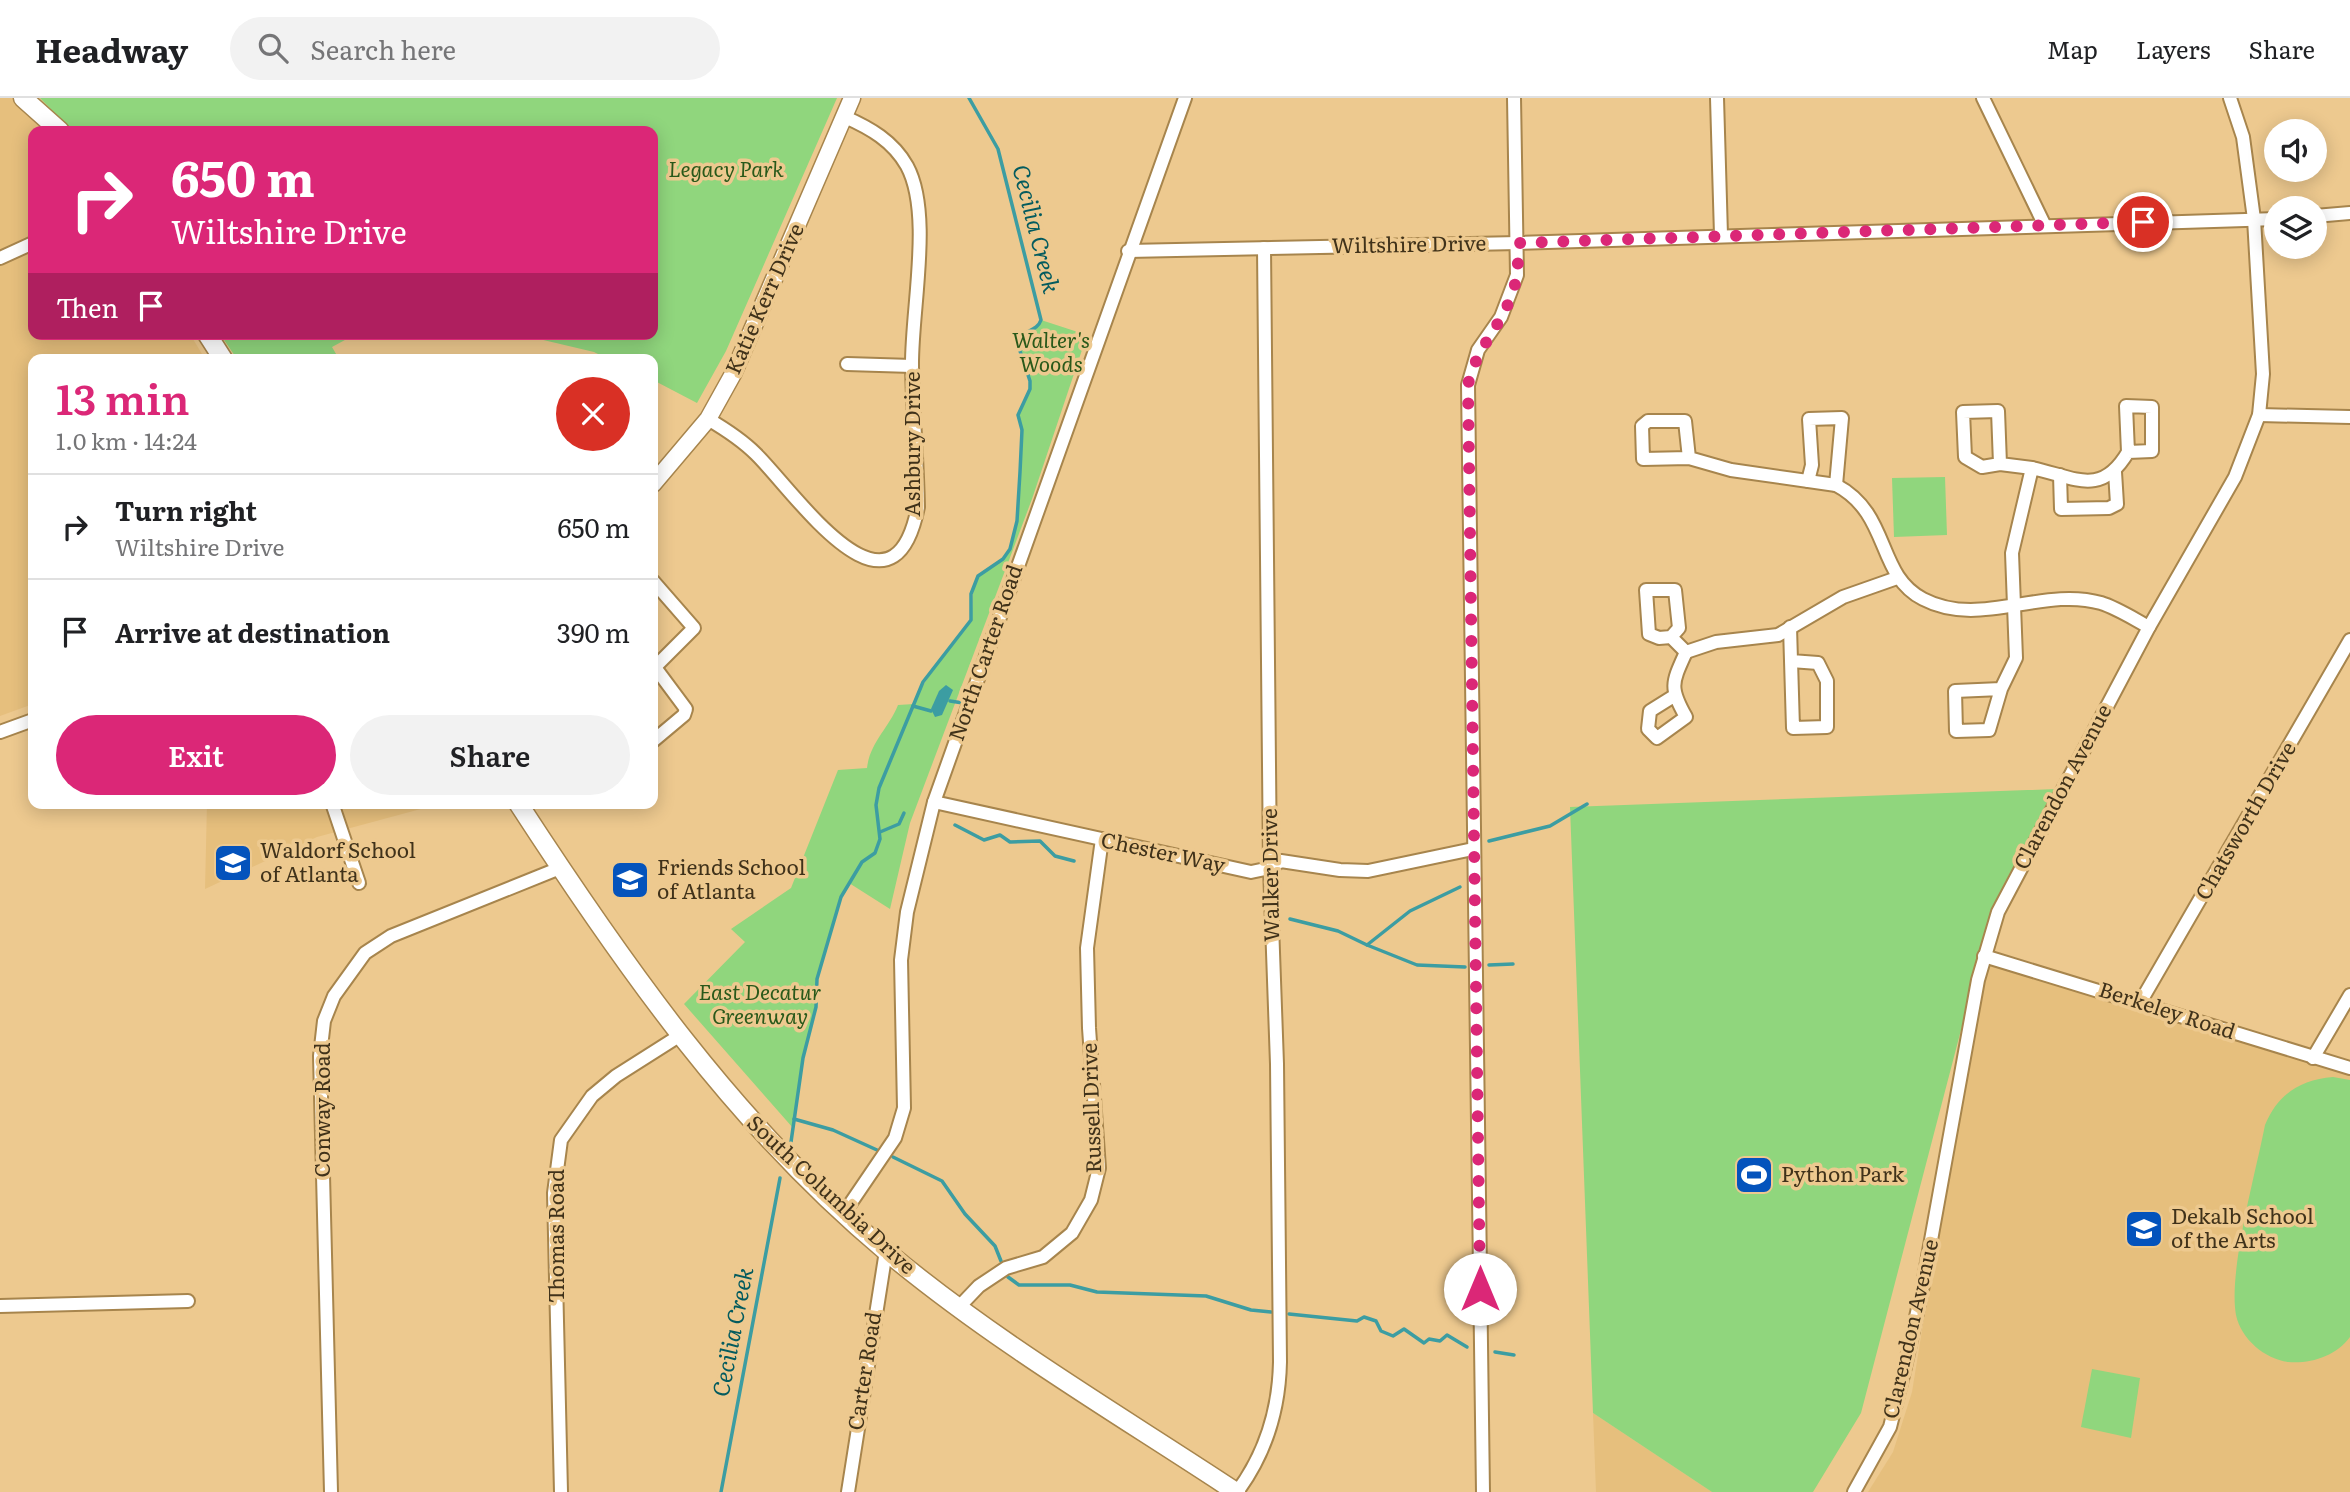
<!DOCTYPE html>
<meta charset="utf-8">
<style>
body{margin:0;font-family:Literata,serif;background:#f2f2f2;color:#202124;height:100vh;display:flex;flex-direction:column;font-size:26px;white-space:nowrap}
*{box-sizing:border-box;margin:0}
p{font-size:23px;color:#757577}
.icon{flex:none;width:38px;height:38px;fill:none;stroke:currentColor;stroke-width:2;stroke-linecap:round;stroke-linejoin:round}
.map{position:relative;flex:1;overflow:hidden}
.details{position:absolute;left:28px;top:256px;width:630px;height:455px;display:flex;flex-direction:column;background:#fff;border-radius:14px;box-shadow:0 4px 18px #0003}
.details>*{flex:none}
.hud{position:absolute;left:28px;top:28px;width:630px;height:214px;border-radius:14px;box-shadow:0 4px 18px #0003;background:#db2777;color:#fff;overflow:hidden}
.fabs{position:absolute;left:2264px;top:21px;display:grid;gap:14px}
.fabs a{display:grid;place-items:center;width:63px;height:63px;border-radius:50%;background:#fff;box-shadow:0 4px 18px #0003;font-size:35px}
.pin{position:absolute;display:grid;place-items:center;width:60px;height:60px;color:#fff;margin:-30px;border:4px solid #fff;border-radius:50%;box-shadow:0 2px 7px #0007}
.me{position:absolute;width:77px;margin:-38px;rotate:0deg;stroke-linejoin:round;filter:drop-shadow(0 0 5px #0008)}
.turn{display:flex;align-items:center;gap:24px;height:147px;padding:0 28px;font-size:32px}
.turn .icon{width:91px;height:91px;stroke-width:2.5}
.turn b{display:block;font-size:49px;line-height:60px}
.then{display:flex;align-items:center;height:66px;padding:0 28px;background:#0003;gap:14px;font-size:26px}
.round{display:grid;place-items:center;flex:none;width:74px;height:74px;border-radius:37px;background:#f2f2f2}
.summary{display:flex;align-items:center;justify-content:space-between;height:119px;padding:0 28px}
h1{font-size:42px;font-weight:600;line-height:52px;color:#db2777}
.button{display:flex;gap:14px;margin-top:auto;padding:14px 28px}
.button a{flex:1;height:80px;border-radius:42px;background:#db2777;color:#fff;font-size:28px;font-weight:600;line-height:80px;text-align:center}
.button a+a{background:#f2f2f2;color:#202124}
ul{padding:0;list-style:none}
li{display:flex;align-items:center;gap:21px;height:105px;padding:0 28px;border-top:2px solid #e0e0e0}
li div{flex:1}
li b{display:block;font-size:26px}
li em{font-style:normal}
header{display:flex;align-items:center;gap:42px;box-sizing:border-box;height:98px;padding:0 35px;background:#fff;border-bottom:2px solid #e0e0e0}
header strong{font-size:33px}
nav{display:flex;gap:38px;margin-inline-start:auto;font-size:24px}
.search{width:490px;height:63px;background:#f2f2f2;display:flex;align-items:center;gap:18px;box-sizing:border-box;padding:0 24px;border-radius:38px;color:#757577;font-size:26px}
.map>svg:first-child{display:block}
.built{fill:#e6bf7d}
.green{fill:#90d67d}
.water{fill:#3c9da2}
.lines{fill:none;stroke-linecap:round;stroke-linejoin:round}
.stream{stroke:#3c9da2;stroke-width:3.5}
.minor-casing{stroke:#a7854d;stroke-width:16}
.tertiary-casing{stroke:#a7854d;stroke-width:19}
.secondary-casing{stroke:#a7854d;stroke-width:21}
.minor{stroke:#fff;stroke-width:12}
.tertiary{stroke:#fff;stroke-width:16}
.secondary{stroke:#fff;stroke-width:18}
.route{stroke:#db2777;stroke-width:12;stroke-dasharray:0 21.6}
.labels{text-anchor:middle;stroke-width:7;stroke-linejoin:round;paint-order:stroke}
.park-label{font-size:21px;font-style:italic;fill:#29591a;stroke:#edc98f}
.street-label{font-size:21px;fill:#40321a;stroke:#edc98f}
.poi-label{font-size:21px;fill:#40321a;stroke:#edc98f;text-anchor:start}
.water-label{font-size:23px;font-style:italic;fill:#045b5e;stroke:#edc98f}
</style>
<header>
<strong>Headway</strong>
<div class="search"><svg class="icon" aria-label="search" viewBox="0 0 24 24"><circle cx="10" cy="10" r="6"/><path d="M15 15l6 6"/></svg>Search here</div>
<nav><a>Map</a><a>Layers</a><a>Share</a></nav>
</header>
<div class="map">
<svg width="2350" height="1394" viewBox="0 0 2350 1394">
<rect width="100%" height="100%" fill="#edc98f"/>
<g class="built">
<path d="M 0,0 L 11,0 L 17,4 L 45,33 L 33,33 L 33,236 L 190,236 L 205,261 L 33,261 L 33,606 L 0,618 Z"/>
<path d="M 207,705 L 443,705 L 317,739 L 205,791 Z"/>
<path d="M 1983,856 L 2350,967 L 2350,1394 L 1868,1394 L 1893,1354 L 1912,1294 Z"/>
<path d="M 1593,1315 L 1712,1394 L 1596,1394 Z"/>
</g>
<g class="green">
<path d="M 40,0 L 837,0 L 726,253 L 697,305 L 653,282 L 653,261 L 608,261 L 594,254 L 518,236 L 653,236 L 653,33 L 72,33 Z"/>
<path d="M 1041,222 L 1087,237 L 1032,401 L 910,725 L 890,811 L 849,785 L 841,799 L 817,881 L 816,909 L 803,960 L 793,1030 L 684,906 L 745,844 L 731,831 L 791,790 L 838,672 L 867,670 C 870,644 889,630 898,607 L 914,606 C 927,574 949,555 968,527 C 976,514 969,498 977,481 C 984,467 1000,468 1008,454 C 1021,431 1025,343 1018,317 L 1026,302 L 1030,283 L 1017,244 C 1022,231 1037,234 1041,222 Z"/>
<path d="M 220,236 L 356,236 L 332,249 L 339,261 L 237,261 Z"/>
<path d="M 1945,379 L 1947,437 L 1894,439 L 1892,380 Z"/>
<path d="M 2057,691 L 2004,786 L 1985,840 L 1861,1315 L 1813,1394 L 1712,1394 L 1593,1315 L 1570,709 Z"/>
<path d="M 2333,979 L 2350,982 L 2350,1239 C 2336,1258 2311,1266 2288,1264 C 2265,1261 2241,1241 2236,1217 C 2228,1173 2256,1074 2265,1027 C 2278,996 2300,982 2333,979 Z"/>
<path d="M 2092,1271 L 2140,1280 L 2131,1340 L 2081,1329 Z"/>
</g>
<path class="water" d="M 946,587 L 953,592 L 942,617 L 935,619 L 931,611 L 939,593 Z"/>
<g class="lines">
<g class="stream">
<path d="M 950,603 L 963,605"/>
<path d="M 913,608 L 931,613"/>
<path d="M 955,727 L 984,742 L 1000,737 L 1010,744 L 1040,743 L 1055,758 L 1074,763"/>
<path d="M 880,734 L 899,726 L 904,715"/>
<path d="M 1489,743 L 1550,728 L 1587,706"/>
<path d="M 1290,821 L 1338,833 L 1367,847 L 1410,813 L 1460,789"/>
<path d="M 1367,847 L 1417,867 L 1465,869"/>
<path d="M 1489,867 L 1513,866"/>
<path d="M 794,1021 L 833,1032 L 877,1052"/>
<path d="M 791,1044 L 803,960 L 816,909 L 817,881 L 841,799 L 862,764 L 875,755 L 880,741 L 876,707 L 879,690 L 923,584 L 971,522 L 971,496 L 978,478 L 1003,461 L 1010,451 L 1017,423 L 1020,374 L 1022,332 L 1018,317 L 1030,291 L 1030,283 L 1017,244 C 1022,232 1037,234 1041,222 L 998,51 L 969,0"/>
<path d="M 893,1059 L 942,1083 L 965,1116 L 995,1148 L 1001,1163"/>
<path d="M 1008,1179 L 1019,1187 L 1070,1187 L 1097,1194 L 1206,1198 L 1251,1212 L 1271,1214"/>
<path d="M 1289,1216 L 1357,1223 L 1364,1219 L 1376,1223 L 1381,1233 L 1393,1238 L 1404,1231 L 1424,1245 L 1429,1241 L 1440,1243 L 1447,1237 L 1467,1249"/>
<path d="M 1495,1254 L 1514,1257"/>
<path d="M 721,1394 L 780,1080"/>
</g>
<defs>
<g id="minor">
<path d="M 1717,0 L 1721,137"/>
<path d="M 1983,0 L 2044,126"/>
<path d="M 2315,118 L 2350,115"/>
<path d="M 1128,153 L 1519,145 L 2277,121"/>
<path d="M 0,160 L 33,145"/>
<path d="M 847,266 L 912,268"/>
<path d="M 2259,317 L 2350,319"/>
<path d="M 708,321 C 725,331 742,342 756,356 C 794,393 892,540 918,409 C 917,362 913,316 912,269 C 911,213 933,116 907,68 C 893,43 870,30 845,19"/>
<path d="M 1689,360 L 1685,323 L 1648,323 L 1642,328 L 1643,361 L 1689,360 L 1731,372 L 1836,387 C 1891,416 1876,477 1923,501 C 1980,531 2042,488 2101,505 C 2117,510 2134,521 2149,529"/>
<path d="M 2000,366 L 1982,369 L 1965,359 L 1963,314 L 1998,313 L 2000,366 L 2032,370"/>
<path d="M 2060,377 L 2061,411 L 2109,410 L 2117,406 L 2115,374"/>
<path d="M 1808,383 L 1812,367 L 1809,321 L 1842,320 L 1836,387"/>
<path d="M 653,483 L 694,530 L 658,566"/>
<path d="M 1790,529 L 1793,630 L 1827,629 L 1827,583 L 1818,565 L 1791,563"/>
<path d="M 1671,539 L 1679,530 L 1675,492 L 1646,492 L 1649,536 L 1659,540 L 1671,539 L 1686,554 L 1716,544 L 1778,537 L 1843,499 L 1897,480"/>
<path d="M 2001,591 L 1955,593 L 1956,633 L 1989,632 L 2001,591 L 2016,560 L 2012,455 L 2032,370 C 2074,379 2101,400 2128,354 L 2152,353 L 2152,309 L 2126,308 L 2128,354"/>
<path d="M 1674,598 L 1650,613 L 1648,631 L 1657,640 L 1686,619 C 1669,589 1672,585 1686,554"/>
<path d="M 0,634 L 33,622"/>
<path d="M 653,643 L 684,617 L 686,611 L 657,572"/>
<path d="M 934,704 L 1251,774 L 1270,770 L 1281,763 L 1340,772 L 1368,773 L 1473,751"/>
<path d="M 332,705 L 359,785"/>
<path d="M 1984,858 L 2350,970"/>
<path d="M 2141,903 L 2350,542"/>
<path d="M 2313,960 L 2350,897"/>
<path d="M 844,1115 L 895,1040 L 904,1010 L 901,862 L 907,814 L 934,704 L 1185,0"/>
<path d="M 0,1208 L 188,1203"/>
<path d="M 958,1210 L 979,1188 L 1006,1170 L 1043,1159 L 1072,1135 L 1091,1102 L 1099,1070 L 1089,930 L 1087,850 L 1102,741"/>
<path d="M 331,1394 L 320,958 L 324,923 L 334,898 L 365,855 L 391,838 L 560,770"/>
<path d="M 561,1394 L 554,1095 L 561,1042 L 592,998 L 616,978 L 679,938"/>
<path d="M 848,1394 L 886,1153"/>
<path d="M 1237,1394 C 1266,1355 1279,1313 1280,1264 L 1277,966 L 1270,770 L 1264,150"/>
<path d="M 1483,1394 L 1468,287 L 1478,252 L 1501,219 L 1517,177 L 1514,0"/>
<path d="M 1854,1394 L 1890,1329 L 1904,1273 L 1922,1192 L 1978,882 L 1998,814 L 2149,529 L 2235,379 L 2259,317 L 2263,276 L 2254,121 L 2243,39 L 2230,0"/>
</g>
<path id="tertiary" d="M 653,386 L 708,321 L 733,276 L 852,0"/>
<g id="secondary">
<path d="M 23,0 L 60,33"/>
<path d="M 207,236 L 223,261"/>
<path d="M 518,705 C 624,868 736,1028 887,1154 C 995,1244 1118,1316 1236,1394"/>
</g>
</defs>
<use href="#minor" class="minor-casing"/>
<use href="#tertiary" class="tertiary-casing"/>
<use href="#secondary" class="secondary-casing"/>
<use href="#minor" class="minor"/>
<use href="#tertiary" class="tertiary"/>
<use href="#secondary" class="secondary"/>
</g>
<g class="lines">
<path class="route" d="M 1480,1191 L 1468,287 C 1476,251 1498,232 1511,199 C 1518,182 1518,163 1519,145 L 2143,124"/>
</g>
<defs>
<symbol id="university-square" viewBox="-11 -11 22 22"><rect x="-9" y="-9" width="18" height="18" rx="4" fill="#0453bc" stroke="#edc98f"/><path d="M0-5L7-2L0 1L-7-2ZM-4 1L0 2.5L4 1V4Q0 6-4 4Z" fill="#fff"/></symbol>
<symbol id="school-square" viewBox="-11 -11 22 22"><rect x="-9" y="-9" width="18" height="18" rx="4" fill="#0453bc" stroke="#edc98f"/><path d="M0-5L7-2L0 1L-7-2ZM-4 1L0 2.5L4 1V4Q0 6-4 4Z" fill="#fff"/></symbol>
<symbol id="stadium-square" viewBox="-11 -11 22 22"><rect x="-9" y="-9" width="18" height="18" rx="4" fill="#0453bc" stroke="#edc98f"/><path d="M0-5a6.5 5 0 1 0 0 10a6.5 5 0 1 0 0-10ZM-3.5-1.8h7v3.6h-7Z" fill="#fff"/></symbol>
</defs>
<g fill-rule="evenodd">
<use href="#university-square" x="211" y="743" width="44" height="44"/>
<use href="#school-square" x="608" y="760" width="44" height="44"/>
<use href="#stadium-square" x="1732" y="1055" width="44" height="44"/>
<use href="#school-square" x="2122" y="1109" width="44" height="44"/>
</g>
<g class="labels">
<g class="park-label">
<text x="726" y="79">Legacy Park</text>
<text x="1051" y="250">Walter's<tspan x="1051" dy="24">Woods</tspan></text>
<text x="760" y="902">East Decatur<tspan x="760" dy="24">Greenway</tspan></text>
</g>
<g class="street-label">
<text transform="translate(1409 147) rotate(-1)" y="7">Wiltshire Drive</text>
<text transform="translate(765 201) rotate(-66)" y="7">Katie Kerr Drive</text>
<text transform="translate(913 346) rotate(-90)" y="7">Ashbury Drive</text>
<text transform="translate(986 555) rotate(-71)" y="7">North Carter Road</text>
<text transform="translate(2063 689) rotate(-62)" y="7">Clarendon Avenue</text>
<text transform="translate(2246 723) rotate(-60)" y="7">Chatsworth Drive</text>
<text transform="translate(1163 755) rotate(12)" y="7">Chester Way</text>
<text transform="translate(1271 777) rotate(-91)" y="7">Walker Drive</text>
<text transform="translate(2167 913) rotate(18)" y="7">Berkeley Road</text>
<text transform="translate(1092 1010) rotate(-92)" y="7">Russell Drive</text>
<text transform="translate(323 1012) rotate(-90)" y="7">Conway Road</text>
<text transform="translate(831 1097) rotate(43)" y="7">South Columbia Drive</text>
<text transform="translate(557 1138) rotate(-90)" y="7">Thomas Road</text>
<text transform="translate(1911 1231) rotate(-77)" y="7">Clarendon Avenue</text>
<text transform="translate(865 1273) rotate(-81)" y="7">Carter Road</text>
</g>
<g class="poi-label">
<text x="260" y="760">Waldorf School<tspan x="260" dy="24">of Atlanta</tspan></text>
<text x="657" y="777">Friends School<tspan x="657" dy="24">of Atlanta</tspan></text>
<text x="1781" y="1084">Python Park</text>
<text x="2171" y="1126">Dekalb School<tspan x="2171" dy="24">of the Arts</tspan></text>
</g>
<g class="water-label">
<text transform="translate(1036 131) rotate(76)" y="8">Cecilia Creek</text>
<text transform="translate(733 1234) rotate(-79)" y="8">Cecilia Creek</text>
</g>
</g>
</svg>
<div class="fabs">
<a><svg class="icon" aria-label="sound" viewBox="0 0 24 24"><path d="M4 9h4l5-4v14l-5-4H4zM17 9q2 3 0 6"/></svg></a>
<a><svg class="icon" aria-label="layers" viewBox="0 0 24 24"><path d="M12 4l9 5-9 5-9-5zM3 14l9 5 9-5"/></svg></a>
</div>
<div class="pin" style="left:2143px;top:124px;background:#d93025"><svg class="icon" aria-label="arrive" viewBox="0 0 24 24"><path d="M6 21V4h12l-3 4 3 4H6"/></svg></div>
<svg class="me" style="left:1480px;top:1191px" viewBox="-20 -20 40 40"><circle r="19" fill="#fff"/><path d="M0-13L10 11 0 6-10 11z" fill="#db2777"/></svg>
<div class="hud">
<div class="turn"><svg class="icon" aria-label="right" viewBox="0 0 24 24"><path d="M7 20v-9h11M14 6l5 5-5 5"/></svg><div><b>650 m</b>Wiltshire Drive</div></div>
<div class="then">Then<svg class="icon" aria-label="arrive" viewBox="0 0 24 24"><path d="M6 21V4h12l-3 4 3 4H6"/></svg></div>
</div>
<section class="details">
<div class="summary"><div><h1>13 min</h1><p>1.0 km · 14:24</p></div><a class="round" style="background:#d93025;color:#fff"><svg class="icon" aria-label="close" viewBox="0 0 24 24"><path d="M6 6l12 12M18 6L6 18"/></svg></a></div>
<ul>
<li><svg class="icon" aria-label="right" viewBox="0 0 24 24"><path d="M7 20v-9h11M14 6l5 5-5 5"/></svg><div><b>Turn right</b><p>Wiltshire Drive</p></div><em>650 m</em></li>
<li><svg class="icon" aria-label="arrive" viewBox="0 0 24 24"><path d="M6 21V4h12l-3 4 3 4H6"/></svg><div><b>Arrive at destination</b></div><em>390 m</em></li>
</ul>
<div class="button"><a>Exit</a><a>Share</a></div>
</section>
</div>
